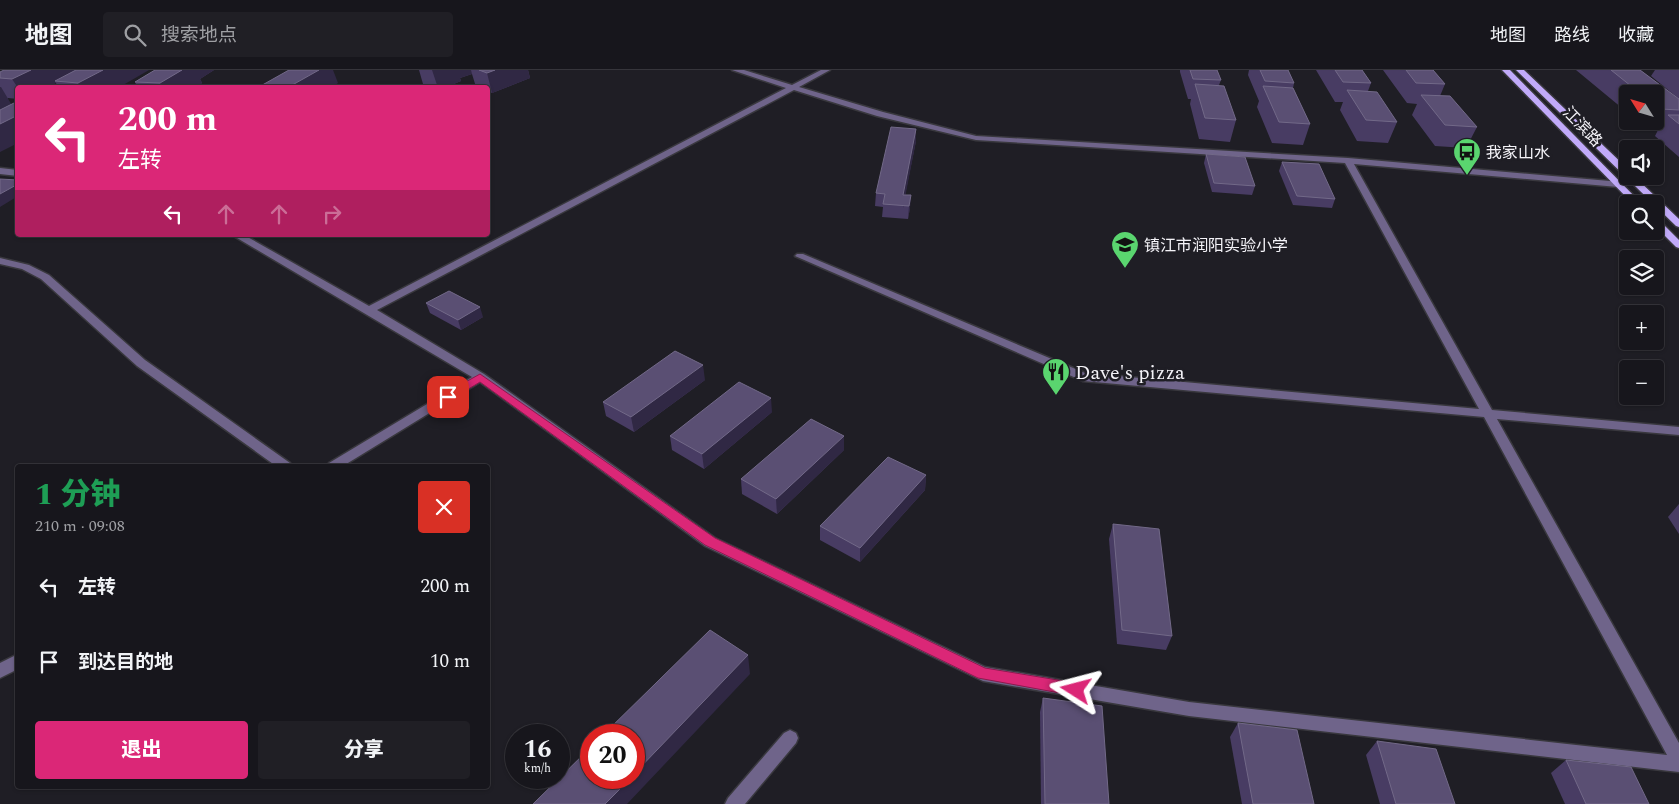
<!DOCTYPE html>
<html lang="zh">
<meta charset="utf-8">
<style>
body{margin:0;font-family:Spectral,"Noto Sans SC",serif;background:#201f25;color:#f1f3f6;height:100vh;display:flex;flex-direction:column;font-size:19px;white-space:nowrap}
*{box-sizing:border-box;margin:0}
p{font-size:16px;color:#9e9fa3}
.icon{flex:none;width:28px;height:28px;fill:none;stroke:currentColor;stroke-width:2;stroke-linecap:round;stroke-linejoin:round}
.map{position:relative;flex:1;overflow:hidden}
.panel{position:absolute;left:15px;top:394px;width:475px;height:325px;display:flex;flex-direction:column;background:#17161c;border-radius:5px;box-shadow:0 1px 4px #0004,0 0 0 1px #36353b}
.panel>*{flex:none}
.hud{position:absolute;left:15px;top:15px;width:475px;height:152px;border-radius:5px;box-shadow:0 1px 4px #0004,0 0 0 1px #36353b;background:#db2777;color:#fff;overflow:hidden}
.needle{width:32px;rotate:307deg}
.tools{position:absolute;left:1619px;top:15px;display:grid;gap:10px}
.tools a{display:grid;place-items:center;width:45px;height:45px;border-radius:5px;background:#17161c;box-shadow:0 1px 4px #0004,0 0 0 1px #36353b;font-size:25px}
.speed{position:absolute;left:505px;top:654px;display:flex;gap:10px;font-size:25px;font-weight:700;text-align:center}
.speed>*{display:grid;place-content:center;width:65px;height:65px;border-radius:50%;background:#17161c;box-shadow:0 1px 4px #0004,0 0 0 1px #36353b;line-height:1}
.speed small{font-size:12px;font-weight:400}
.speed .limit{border:8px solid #d22;background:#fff;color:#111}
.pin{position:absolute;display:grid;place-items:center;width:42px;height:42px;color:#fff;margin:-21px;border-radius:10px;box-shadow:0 2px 8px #0006}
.me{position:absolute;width:55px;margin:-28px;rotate:279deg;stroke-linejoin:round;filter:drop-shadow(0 0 4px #0008)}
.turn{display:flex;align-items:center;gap:18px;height:105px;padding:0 20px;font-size:22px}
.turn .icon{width:65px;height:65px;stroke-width:2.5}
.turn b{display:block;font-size:35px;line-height:42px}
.lanes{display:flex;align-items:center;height:48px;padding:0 20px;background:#0003;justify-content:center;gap:25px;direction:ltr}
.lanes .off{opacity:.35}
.round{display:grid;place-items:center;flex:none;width:52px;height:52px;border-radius:5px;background:#201f25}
.head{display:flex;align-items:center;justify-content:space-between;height:85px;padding:0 20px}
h1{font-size:30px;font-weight:800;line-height:38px;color:#1e9e55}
.cta{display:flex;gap:10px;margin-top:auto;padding:10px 20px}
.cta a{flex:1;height:58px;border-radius:5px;background:#db2777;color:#fff;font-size:20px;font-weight:800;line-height:58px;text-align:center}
.cta a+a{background:#201f25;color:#f1f3f6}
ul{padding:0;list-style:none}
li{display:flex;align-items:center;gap:15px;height:75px;padding:0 20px}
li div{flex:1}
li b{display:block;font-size:19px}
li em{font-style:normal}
header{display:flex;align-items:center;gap:30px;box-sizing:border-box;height:70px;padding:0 25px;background:#17161c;border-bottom:1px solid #36353b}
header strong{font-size:24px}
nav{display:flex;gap:28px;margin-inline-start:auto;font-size:18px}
.search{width:350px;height:45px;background:#201f25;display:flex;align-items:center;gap:12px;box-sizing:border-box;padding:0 18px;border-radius:5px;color:#9e9fa3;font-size:19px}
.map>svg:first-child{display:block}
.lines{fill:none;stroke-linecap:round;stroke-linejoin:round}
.minor-casing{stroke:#39383e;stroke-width:3}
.major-casing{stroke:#39383e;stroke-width:3}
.minor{fill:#6f648a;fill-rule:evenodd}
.major{fill:#c1aaf9;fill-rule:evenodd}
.wall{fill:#483c63}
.shaded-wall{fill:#302844}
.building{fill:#5a4f73;stroke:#726988}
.route{fill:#db2777;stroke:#8e194d}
.labels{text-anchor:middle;stroke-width:5;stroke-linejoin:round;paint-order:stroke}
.far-street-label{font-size:16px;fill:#f4f3f8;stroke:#1f1e25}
.far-poi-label{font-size:16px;fill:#f4f3f8;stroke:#1f1e25;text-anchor:start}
.poi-label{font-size:20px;fill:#f4f3f8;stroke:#1f1e25;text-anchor:start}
</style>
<header>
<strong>地图</strong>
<div class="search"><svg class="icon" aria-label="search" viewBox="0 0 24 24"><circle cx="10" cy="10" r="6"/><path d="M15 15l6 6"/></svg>搜索地点</div>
<nav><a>地图</a><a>路线</a><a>收藏</a></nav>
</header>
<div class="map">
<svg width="1679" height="734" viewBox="0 0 1679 734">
<rect width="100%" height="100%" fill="#1f1e25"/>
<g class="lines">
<defs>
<g id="minor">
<path d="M 732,0 L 744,0 L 792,15 L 821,0 L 830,0 L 799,17 L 883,42 L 976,66 L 1348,88 L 1621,112 L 1622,114 L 1618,117 L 1354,94 L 1492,340 L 1679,357 L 1679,365 L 1497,349 L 1679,673 L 1679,702 L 1189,646 L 983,611 L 705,476 L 480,312 L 343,396 L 328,396 L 329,393 L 472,307 L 232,165 L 244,165 L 369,236 L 786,18 ZM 794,20 L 877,46 L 976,70 L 1345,93 L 1479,339 L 1085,303 L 803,184 L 797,184 L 795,186 L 1083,311 L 1484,347 L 1667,685 L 1189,632 L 985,597 L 715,468 L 484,304 L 377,240 Z"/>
<path d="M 0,98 L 18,100 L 18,106 L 0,104 Z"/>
<path d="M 0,188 L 29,195 L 49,205 L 145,290 L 290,393 L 291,396 L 276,396 L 137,296 L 41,209 L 22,199 L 0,194 Z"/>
<path d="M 18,584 L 18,599 L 0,608 L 0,593 Z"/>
<path d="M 790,660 L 796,663 L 798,668 L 796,673 L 745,734 L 725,734 L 728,728 L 784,663 Z"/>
</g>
<g id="major">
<path d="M 1502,0 L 1510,0 L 1642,134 L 1633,134 Z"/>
<path d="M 1516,0 L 1524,0 L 1628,99 L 1628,106 L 1634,106 L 1679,149 L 1679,157 L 1676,156 Z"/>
<path d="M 1655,148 L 1658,149 L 1679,170 L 1679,178 L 1676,177 L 1655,156 Z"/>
</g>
</defs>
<use href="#minor" class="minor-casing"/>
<use href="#major" class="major-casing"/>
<use href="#minor" class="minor"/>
<use href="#major" class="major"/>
</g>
<g class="wall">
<path d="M 155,0 L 214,0 L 200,9 L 202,13 L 195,18 L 138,18 L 135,12 Z"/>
<path d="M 419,0 L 528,0 L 530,8 L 492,23 L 488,21 L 488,18 L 478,18 L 476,17 L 472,4 L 460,8 L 461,11 L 444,18 L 433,18 L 423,14 Z"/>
<path d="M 1180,0 L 1217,0 L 1221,10 L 1219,15 L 1236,50 L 1230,72 L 1199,69 L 1190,34 L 1191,29 L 1188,29 L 1180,2 Z"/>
<path d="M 1249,0 L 1288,0 L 1294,13 L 1293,18 L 1310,54 L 1303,75 L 1272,73 L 1257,37 L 1259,31 L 1248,5 Z"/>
<path d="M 1316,0 L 1362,0 L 1371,13 L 1368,21 L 1397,52 L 1388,73 L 1357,71 L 1340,40 L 1343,32 L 1335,32 Z"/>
<path d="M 1383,0 L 1433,0 L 1445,14 L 1440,26 L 1477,57 L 1466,78 L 1435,76 L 1412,45 L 1417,34 L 1407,33 Z"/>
<path d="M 1576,0 L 1640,0 L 1679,29 L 1679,87 L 1655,66 L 1658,60 L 1648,60 L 1638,51 L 1655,51 L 1655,24 L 1628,24 L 1628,43 Z"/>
<path d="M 1655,0 L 1679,0 L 1679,29 L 1651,6 Z"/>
<path d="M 0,2 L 118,18 L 58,18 L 56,13 L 18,18 L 18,29 L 8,28 L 0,82 Z"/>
<path d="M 916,59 L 916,71 L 905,125 L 910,138 L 908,149 L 882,147 L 883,137 L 875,136 L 876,123 Z"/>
<path d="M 1206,84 L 1255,116 L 1252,125 L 1212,122 L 1204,93 Z"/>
<path d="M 1282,92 L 1335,129 L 1332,138 L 1293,135 L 1279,101 Z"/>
<path d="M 426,233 L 483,247 L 461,260 L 430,243 Z"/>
<path d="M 705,310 L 634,362 L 606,346 L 603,332 Z"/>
<path d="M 772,342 L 704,399 L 672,380 L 670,366 Z"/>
<path d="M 844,380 L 777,444 L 742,424 L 741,409 Z"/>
<path d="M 926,405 L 925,420 L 860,492 L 820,470 L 820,456 Z"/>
<path d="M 1679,434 L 1679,464 L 1668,447 Z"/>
<path d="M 1113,454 L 1172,566 L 1166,580 L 1117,574 L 1109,469 Z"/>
<path d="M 1043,628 L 1109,734 L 1041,734 L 1040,642 Z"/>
<path d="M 1238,653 L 1314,734 L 1242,734 L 1230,667 Z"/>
<path d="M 1377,671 L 1455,734 L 1380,734 L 1366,685 Z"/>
<path d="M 1566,690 L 1649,734 L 1565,734 L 1551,703 Z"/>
</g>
<g class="shaded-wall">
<path d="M 31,0 L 82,0 L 55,11 L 56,13 L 47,18 L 18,18 L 12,9 Z"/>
<path d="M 103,0 L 149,0 L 118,18 L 81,18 L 78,13 Z"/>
<path d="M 182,0 L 214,0 L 200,9 L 202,13 L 195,18 L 162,18 L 160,13 Z"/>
<path d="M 319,0 L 333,0 L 338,13 L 331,18 L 287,18 Z"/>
<path d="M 432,0 L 471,0 L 472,4 L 460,8 L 461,11 L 444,18 L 438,18 Z"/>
<path d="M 495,0 L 528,0 L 530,8 L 492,23 L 487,3 Z"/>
<path d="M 0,17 L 1,17 L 13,37 L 0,44 Z"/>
<path d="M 18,45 L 18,73 L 0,82 L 0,54 Z"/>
<path d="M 916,59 L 916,71 L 903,138 L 903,125 Z"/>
<path d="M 18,114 L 18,126 L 0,137 L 0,124 Z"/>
<path d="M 911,125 L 910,138 L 908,149 L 909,136 Z"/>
<path d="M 480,237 L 483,247 L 461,260 L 458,250 Z"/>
<path d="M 703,295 L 705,310 L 634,362 L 631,347 Z"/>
<path d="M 771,328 L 772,342 L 704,399 L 702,384 Z"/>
<path d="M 844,366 L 844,380 L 777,444 L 776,429 Z"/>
<path d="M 926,405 L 925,420 L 860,492 L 860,478 Z"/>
<path d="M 748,585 L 750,604 L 627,734 L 605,734 L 631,708 L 634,708 L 634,704 Z"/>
</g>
<g class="building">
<path d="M 4,0 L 31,0 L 12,9 L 0,8 L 0,2 Z"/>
<path d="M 76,0 L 103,0 L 78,13 L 55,11 Z"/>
<path d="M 155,0 L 182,0 L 160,13 L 135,12 Z"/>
<path d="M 289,0 L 319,0 L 287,18 L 257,18 Z"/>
<path d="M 479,0 L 495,0 L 487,3 Z"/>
<path d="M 1190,0 L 1217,0 L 1221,10 L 1193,9 Z"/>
<path d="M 1260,0 L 1288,0 L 1294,13 L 1265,11 Z"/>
<path d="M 1335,0 L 1362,0 L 1371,13 L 1343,12 Z"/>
<path d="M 1406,0 L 1433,0 L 1445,14 L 1416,13 Z"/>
<path d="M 1611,0 L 1640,0 L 1679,29 L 1679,40 L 1661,39 L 1655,35 L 1655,24 L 1641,24 Z"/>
<path d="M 1195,14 L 1224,16 L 1236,50 L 1205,48 Z"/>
<path d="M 1263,16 L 1293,18 L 1310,54 L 1279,52 Z"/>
<path d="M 1347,20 L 1377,22 L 1397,52 L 1366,50 Z"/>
<path d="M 1421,25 L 1450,26 L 1477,57 L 1445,55 Z"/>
<path d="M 18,31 L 18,45 L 0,54 L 0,40 Z"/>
<path d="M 1668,45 L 1679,45 L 1679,54 Z"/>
<path d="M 891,57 L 916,59 L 903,125 L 911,125 L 909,136 L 883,134 L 885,124 L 876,123 Z"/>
<path d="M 1206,84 L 1245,87 L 1255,116 L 1214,113 Z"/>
<path d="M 1282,92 L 1319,94 L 1335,129 L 1297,126 Z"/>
<path d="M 0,109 L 18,110 L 18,114 L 0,124 Z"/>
<path d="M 449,221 L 480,237 L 458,250 L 426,233 Z"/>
<path d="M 675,281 L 703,295 L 631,347 L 603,332 Z"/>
<path d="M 739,312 L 771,328 L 702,384 L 670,366 Z"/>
<path d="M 811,349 L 844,366 L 776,429 L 741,409 Z"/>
<path d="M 888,387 L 926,405 L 860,478 L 820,456 Z"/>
<path d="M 1113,454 L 1159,459 L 1172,566 L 1122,560 Z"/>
<path d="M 710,560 L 748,585 L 634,704 L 634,665 L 603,665 Z"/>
<path d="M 1043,628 L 1102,636 L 1109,734 L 1045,734 Z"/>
<path d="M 1238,653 L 1297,660 L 1314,734 L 1253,734 Z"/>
<path d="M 1377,671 L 1436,679 L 1455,734 L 1396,734 Z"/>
<path d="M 591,677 L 591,708 L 631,708 L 605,734 L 533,734 Z"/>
<path d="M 1566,690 L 1631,697 L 1649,734 L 1586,734 Z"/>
</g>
<path class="route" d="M 480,304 L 715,468 L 985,598 L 1076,613 L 1082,615 L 1084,620 L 1082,624 L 1076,626 L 978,608 L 705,475 L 480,312 L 452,329 L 444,329 L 442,327 L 444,324 Z"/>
<defs>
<symbol id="bus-pin" viewBox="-11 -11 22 30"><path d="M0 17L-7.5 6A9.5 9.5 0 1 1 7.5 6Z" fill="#5ad56f" stroke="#1f1e25"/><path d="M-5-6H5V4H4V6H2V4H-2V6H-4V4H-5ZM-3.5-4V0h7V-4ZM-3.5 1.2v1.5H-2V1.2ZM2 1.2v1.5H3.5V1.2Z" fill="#111"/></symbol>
<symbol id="school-pin" viewBox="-11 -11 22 30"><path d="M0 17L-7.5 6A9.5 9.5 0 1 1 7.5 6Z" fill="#5ad56f" stroke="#1f1e25"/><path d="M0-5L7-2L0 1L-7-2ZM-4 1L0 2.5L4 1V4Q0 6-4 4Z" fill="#111"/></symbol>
<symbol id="restaurant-pin" viewBox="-11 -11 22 30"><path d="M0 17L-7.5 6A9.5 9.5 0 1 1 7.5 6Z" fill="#5ad56f" stroke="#1f1e25"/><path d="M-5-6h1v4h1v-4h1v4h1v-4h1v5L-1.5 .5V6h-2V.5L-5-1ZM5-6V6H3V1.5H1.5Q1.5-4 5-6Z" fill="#111"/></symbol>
</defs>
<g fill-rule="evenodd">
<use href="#bus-pin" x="1451" y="66" width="32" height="43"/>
<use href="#school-pin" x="1109" y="159" width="32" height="43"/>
<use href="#restaurant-pin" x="1040" y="286" width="32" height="43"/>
</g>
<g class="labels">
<g class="far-street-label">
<text transform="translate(1583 56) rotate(46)" y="6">江滨路</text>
</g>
<g class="far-poi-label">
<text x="1486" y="88">我家山水</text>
<text x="1144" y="181">镇江市润阳实验小学</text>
</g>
<g class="poi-label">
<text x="1075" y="309">Dave's pizza</text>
</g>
</g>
</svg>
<div class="tools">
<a><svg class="needle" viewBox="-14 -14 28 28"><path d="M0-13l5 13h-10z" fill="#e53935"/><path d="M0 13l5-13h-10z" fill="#9e9fa3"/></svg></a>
<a><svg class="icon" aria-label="sound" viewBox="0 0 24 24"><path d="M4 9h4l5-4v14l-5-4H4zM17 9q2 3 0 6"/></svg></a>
<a><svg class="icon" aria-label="search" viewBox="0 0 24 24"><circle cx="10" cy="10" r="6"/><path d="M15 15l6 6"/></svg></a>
<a><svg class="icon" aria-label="layers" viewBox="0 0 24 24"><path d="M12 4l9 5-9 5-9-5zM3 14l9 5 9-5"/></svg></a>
<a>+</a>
<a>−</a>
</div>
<div class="speed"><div>16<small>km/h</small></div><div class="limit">20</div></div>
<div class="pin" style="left:448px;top:327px;background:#d93025"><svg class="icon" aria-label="arrive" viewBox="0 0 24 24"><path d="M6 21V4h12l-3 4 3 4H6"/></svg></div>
<svg class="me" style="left:1076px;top:620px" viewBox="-20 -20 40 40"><path d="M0-17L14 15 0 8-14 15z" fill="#db2777" stroke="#fff" stroke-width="4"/></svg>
<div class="hud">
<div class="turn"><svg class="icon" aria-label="left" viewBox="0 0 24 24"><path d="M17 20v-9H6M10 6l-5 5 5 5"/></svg><div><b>200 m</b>左转</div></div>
<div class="lanes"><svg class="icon" aria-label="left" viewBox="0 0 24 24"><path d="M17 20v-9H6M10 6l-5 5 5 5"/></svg><svg class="icon off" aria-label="ahead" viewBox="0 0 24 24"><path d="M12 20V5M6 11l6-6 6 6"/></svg><svg class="icon off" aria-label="ahead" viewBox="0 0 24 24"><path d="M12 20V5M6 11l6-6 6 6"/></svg><svg class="icon off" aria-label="right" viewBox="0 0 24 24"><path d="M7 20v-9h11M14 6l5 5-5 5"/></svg></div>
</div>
<section class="panel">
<div class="head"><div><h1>1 分钟</h1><p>210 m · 09:08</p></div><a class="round" style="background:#d93025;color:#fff"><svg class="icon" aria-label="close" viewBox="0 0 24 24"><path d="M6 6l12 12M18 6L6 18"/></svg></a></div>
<ul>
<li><svg class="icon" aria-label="left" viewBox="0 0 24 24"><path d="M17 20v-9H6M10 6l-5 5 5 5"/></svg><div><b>左转</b></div><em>200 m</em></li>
<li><svg class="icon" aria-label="arrive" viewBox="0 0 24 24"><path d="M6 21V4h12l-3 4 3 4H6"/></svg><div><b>到达目的地</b></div><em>10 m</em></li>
</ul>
<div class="cta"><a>退出</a><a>分享</a></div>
</section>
</div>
